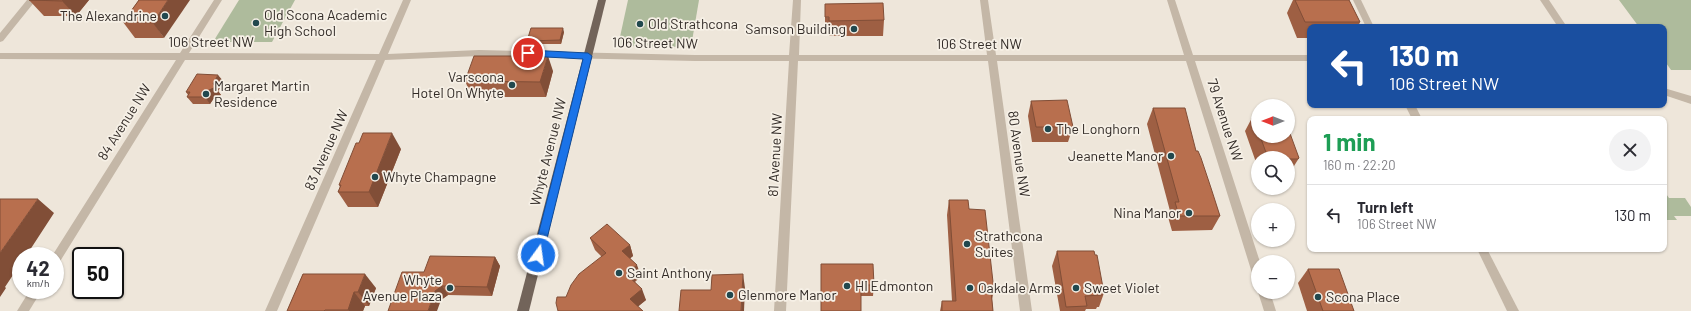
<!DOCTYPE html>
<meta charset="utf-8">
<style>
body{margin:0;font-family:Barlow,sans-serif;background:#f2f2f3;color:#2b2b33;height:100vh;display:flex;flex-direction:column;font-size:15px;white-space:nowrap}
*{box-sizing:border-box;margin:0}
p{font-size:13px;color:#7c7c81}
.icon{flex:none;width:22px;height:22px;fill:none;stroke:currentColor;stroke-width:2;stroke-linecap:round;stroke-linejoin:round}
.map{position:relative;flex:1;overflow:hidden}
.drawer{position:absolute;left:1307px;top:116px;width:360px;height:136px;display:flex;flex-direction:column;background:#fff;border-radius:8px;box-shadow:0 1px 3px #0004}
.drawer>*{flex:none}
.hud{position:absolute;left:1307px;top:24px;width:360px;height:84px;border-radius:8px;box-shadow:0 1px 3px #0004;background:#1a4fa0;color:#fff;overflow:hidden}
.needle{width:26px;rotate:270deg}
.controls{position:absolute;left:1251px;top:99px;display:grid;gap:8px}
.controls a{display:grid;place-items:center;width:44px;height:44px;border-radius:50%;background:#fff;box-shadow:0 1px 3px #0004;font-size:20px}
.speed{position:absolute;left:12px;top:247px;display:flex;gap:8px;font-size:20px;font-weight:700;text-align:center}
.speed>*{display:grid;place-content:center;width:52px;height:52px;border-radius:50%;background:#fff;box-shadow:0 1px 3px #0004;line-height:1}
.speed small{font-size:10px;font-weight:400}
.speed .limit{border:2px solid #111;border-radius:6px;background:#fff;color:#111}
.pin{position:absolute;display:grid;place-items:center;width:34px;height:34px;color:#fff;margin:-17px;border:2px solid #fff;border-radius:50%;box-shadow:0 1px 4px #0007}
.me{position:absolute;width:44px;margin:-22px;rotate:14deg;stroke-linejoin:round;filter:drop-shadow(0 0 3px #0008)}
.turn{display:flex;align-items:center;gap:14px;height:84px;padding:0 16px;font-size:18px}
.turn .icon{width:52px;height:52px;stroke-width:2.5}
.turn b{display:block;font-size:28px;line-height:34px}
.round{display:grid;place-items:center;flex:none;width:42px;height:42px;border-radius:21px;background:#f2f2f3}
.summary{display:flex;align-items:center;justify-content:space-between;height:68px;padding:0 16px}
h1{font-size:24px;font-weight:700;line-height:30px;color:#1e9e55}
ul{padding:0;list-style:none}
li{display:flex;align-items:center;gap:12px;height:60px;padding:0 16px;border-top:1px solid #e1e1e2}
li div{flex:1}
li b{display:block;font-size:15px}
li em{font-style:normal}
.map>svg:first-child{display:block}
.green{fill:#aebb9c}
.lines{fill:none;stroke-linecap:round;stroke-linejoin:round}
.minor{fill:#c4b7a7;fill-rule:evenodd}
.major{fill:#72645a;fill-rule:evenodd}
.wall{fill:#9e5f43}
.shaded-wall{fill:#814e37}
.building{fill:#b86f4e;stroke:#814e37}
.route{fill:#1a73e8;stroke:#114b97}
.poi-dot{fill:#21484e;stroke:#f6f0e6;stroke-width:1.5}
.labels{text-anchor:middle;stroke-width:3.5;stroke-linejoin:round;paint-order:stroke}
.poi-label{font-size:14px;fill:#322b27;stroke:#f6f0e6;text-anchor:start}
.street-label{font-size:14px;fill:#322b27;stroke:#f6f0e6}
</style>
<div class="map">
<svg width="1691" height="311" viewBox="0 0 1691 311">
<rect width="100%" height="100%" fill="#eee6da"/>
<g class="green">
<path d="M 239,0 L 295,0 L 272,42 L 213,42 Z"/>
<path d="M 628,0 L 699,0 L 691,47 L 618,46 Z"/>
<path d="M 1619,0 L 1691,0 L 1691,70 L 1671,70 L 1664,60 L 1664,27 L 1639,27 Z"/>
<path d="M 1664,191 L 1669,198 L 1685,198 L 1691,207 L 1691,216 L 1674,216 L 1677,220 L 1664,220 Z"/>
</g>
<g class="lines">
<g class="minor">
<path d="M 27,0 L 36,0 L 3,41 L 0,42 L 0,33 Z"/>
<path d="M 214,0 L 222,0 L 189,53 L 379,54 L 403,0 L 411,0 L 388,54 L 479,50 L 695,55 L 789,55 L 793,0 L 801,0 L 799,55 L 987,55 L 980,0 L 988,0 L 996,55 L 1184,55 L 1167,0 L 1175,0 L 1193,55 L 1310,55 L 1310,61 L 1195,61 L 1260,262 L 1258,262 L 1258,278 L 1254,276 L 1252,273 L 1186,61 L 997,61 L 1032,311 L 1020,311 L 988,61 L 798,61 L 786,311 L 774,311 L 789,61 L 695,61 L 479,56 L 385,60 L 277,311 L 265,311 L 376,60 L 185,60 L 59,263 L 55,265 L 55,256 L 52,256 L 176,60 L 0,59 L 0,53 L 180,53 Z"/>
<path d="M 1353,0 L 1361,0 L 1374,27 L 1366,27 Z"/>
<path d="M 1540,0 L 1549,0 L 1567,27 L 1558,27 Z"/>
<path d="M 1664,88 L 1691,96 L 1691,104 L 1664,95 Z"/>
<path d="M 1405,105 L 1415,105 L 1422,119 L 1412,119 Z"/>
<path d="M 1477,249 L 1487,249 L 1519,311 L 1507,311 Z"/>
<path d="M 30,290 L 42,290 L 29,311 L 17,311 Z"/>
<path d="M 1258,292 L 1270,292 L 1276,311 L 1264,311 Z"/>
</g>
<path class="major" d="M 598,0 L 606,0 L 529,311 L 517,311 Z"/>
</g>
<g class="wall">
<path d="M 29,0 L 89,0 L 76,16 L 44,16 Z"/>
<path d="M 139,0 L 164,38 L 135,38 L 123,22 Z"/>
<path d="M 1293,0 L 1349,0 L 1360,22 L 1358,27 L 1310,27 L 1310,38 L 1297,38 L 1287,13 Z"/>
<path d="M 825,17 L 884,20 L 883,36 L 829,36 L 829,32 L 825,32 Z"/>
<path d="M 564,32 L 561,44 L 528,44 L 527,41 Z"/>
<path d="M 553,71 L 546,97 L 472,97 L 465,81 Z"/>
<path d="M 224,82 L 218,91 L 221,95 L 214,98 L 210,104 L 193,104 L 187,97 L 188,95 L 186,92 Z"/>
<path d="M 1031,101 L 1073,127 L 1068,142 L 1032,142 L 1028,116 Z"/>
<path d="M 1153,108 L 1196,151 L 1220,216 L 1212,230 L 1172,231 L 1168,217 L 1170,211 L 1147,124 Z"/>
<path d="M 1253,116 L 1258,116 L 1258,136 L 1288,136 L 1299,158 L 1289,174 L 1288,174 L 1288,158 L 1258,158 L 1258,168 L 1245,131 Z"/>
<path d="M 401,149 L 378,207 L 348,207 L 338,192 L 340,187 L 339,185 Z"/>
<path d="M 949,200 L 969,209 L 994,291 L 992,299 L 993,311 L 940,311 L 942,301 L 952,301 L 947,215 Z"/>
<path d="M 590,238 L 630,245 L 633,256 L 630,258 L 641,276 L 635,282 L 646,300 L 638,306 L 566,297 L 602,257 L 595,250 Z"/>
<path d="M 1057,251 L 1104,293 L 1099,307 L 1097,307 L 1096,309 L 1086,309 L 1085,311 L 1060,311 L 1052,266 Z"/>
<path d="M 495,257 L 500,266 L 492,296 L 448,295 L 441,300 L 424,272 Z"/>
<path d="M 821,264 L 874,285 L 873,296 L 861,296 Z"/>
<path d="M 1308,269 L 1354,311 L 1307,311 L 1298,283 Z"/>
<path d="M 303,274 L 376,288 L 369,306 L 365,306 L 363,311 L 287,311 Z"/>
</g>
<g class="shaded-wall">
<path d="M 63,0 L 89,0 L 76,16 L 62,1 Z"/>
<path d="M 168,0 L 190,0 L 164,38 L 153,23 Z"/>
<path d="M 563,28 L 564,32 L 561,44 L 560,40 Z"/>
<path d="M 548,56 L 553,71 L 546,97 L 540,82 Z"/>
<path d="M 218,75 L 224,82 L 218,91 L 221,95 L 214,98 L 210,104 L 205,97 Z"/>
<path d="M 392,133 L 401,149 L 378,207 L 369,192 Z"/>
<path d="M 38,199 L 54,213 L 26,256 L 21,256 L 21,263 L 5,287 L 6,288 L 0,297 L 0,253 Z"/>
<path d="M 630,245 L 633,256 L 626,262 L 622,251 Z"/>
<path d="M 495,257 L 500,266 L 492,296 L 487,287 Z"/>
<path d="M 637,265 L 641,276 L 630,285 L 626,274 Z"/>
<path d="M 365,274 L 376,288 L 369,306 L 358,292 Z"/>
<path d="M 743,274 L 745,288 L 744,311 L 741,311 Z"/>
<path d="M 442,286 L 448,295 L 441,300 L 437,311 L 428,311 L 435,291 Z"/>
<path d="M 642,289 L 646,300 L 634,310 L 630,299 Z"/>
<path d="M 354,292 L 365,306 L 363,311 L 349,311 L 348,310 Z"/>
</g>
<g class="building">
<path d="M 29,0 L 63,0 L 62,1 Z"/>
<path d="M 139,0 L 168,0 L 153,23 L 123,22 Z"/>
<path d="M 1295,0 L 1349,0 L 1360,22 L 1305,22 Z"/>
<path d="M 883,3 L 884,20 L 829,21 L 829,17 L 825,17 L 825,4 Z"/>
<path d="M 531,28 L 563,28 L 560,40 L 527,41 Z"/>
<path d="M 474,56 L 548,56 L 540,82 L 465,81 Z"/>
<path d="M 197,74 L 218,75 L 213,84 L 216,87 L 209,90 L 205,97 L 187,97 L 190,92 L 186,92 Z"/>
<path d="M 1067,100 L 1073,127 L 1036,127 L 1031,101 Z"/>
<path d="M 1153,108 L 1185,108 L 1196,151 L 1198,151 L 1201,158 L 1211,188 L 1220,216 L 1179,216 L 1175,202 L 1179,202 Z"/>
<path d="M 1253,116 L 1258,116 L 1258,130 Z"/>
<path d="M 1288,128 L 1299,158 L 1298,159 L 1288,159 L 1288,158 L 1268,158 L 1260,136 L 1288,136 Z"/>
<path d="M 363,133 L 392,133 L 369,192 L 338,192 L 341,185 L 339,185 L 356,143 L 359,143 Z"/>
<path d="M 0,199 L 38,199 L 0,253 Z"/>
<path d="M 949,200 L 968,200 L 969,209 L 985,210 L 994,291 L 991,291 L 993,311 L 942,311 L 942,301 L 956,301 Z"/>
<path d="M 607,224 L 630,245 L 622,251 L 637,265 L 626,274 L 642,289 L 630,299 L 643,311 L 558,311 L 556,303 L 557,297 L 566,297 L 571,285 L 579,274 L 606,253 L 590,238 Z"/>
<path d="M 1057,251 L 1094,251 L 1095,255 L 1097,255 L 1104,293 L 1102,293 L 1102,295 L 1085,296 L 1087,306 L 1066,307 Z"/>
<path d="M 430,256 L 495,257 L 487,287 L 442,286 L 435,291 L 428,311 L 388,311 L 402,272 L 424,272 Z"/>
<path d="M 821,264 L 873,264 L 874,285 L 861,285 L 861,311 L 821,311 Z"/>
<path d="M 1308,269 L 1339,269 L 1354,311 L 1323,311 Z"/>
<path d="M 303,274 L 365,274 L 358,292 L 354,292 L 348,310 L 325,310 L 324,311 L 287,311 Z"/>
<path d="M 743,274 L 741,311 L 679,311 L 681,290 L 711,290 L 712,275 Z"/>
</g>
<path class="route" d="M 528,50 L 588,53 L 592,56 L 543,255 L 538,259 L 533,255 L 583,59 L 528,56 L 524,53 Z"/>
<g class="poi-dot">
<circle cx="165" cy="16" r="4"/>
<circle cx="256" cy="23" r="4"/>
<circle cx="640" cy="24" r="4"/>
<circle cx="854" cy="29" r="4"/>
<circle cx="512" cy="85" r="4"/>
<circle cx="206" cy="94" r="4"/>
<circle cx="1048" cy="129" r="4"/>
<circle cx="1171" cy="156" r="4"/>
<circle cx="375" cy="177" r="4"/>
<circle cx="1189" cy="213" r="4"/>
<circle cx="967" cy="244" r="4"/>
<circle cx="619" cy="273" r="4"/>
<circle cx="847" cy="286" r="4"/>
<circle cx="450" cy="288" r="4"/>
<circle cx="970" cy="288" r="4"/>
<circle cx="1076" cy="288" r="4"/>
<circle cx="730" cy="295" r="4"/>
<circle cx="1318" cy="297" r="4"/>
</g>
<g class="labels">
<g class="poi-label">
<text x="264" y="20">Old Scona Academic<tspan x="264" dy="16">High School</tspan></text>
<text x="157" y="21" text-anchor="end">The Alexandrine</text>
<text x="648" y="29">Old Strathcona</text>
<text x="846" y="34" text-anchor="end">Samson Building</text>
<text x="504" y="82" text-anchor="end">Varscona<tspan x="504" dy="16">Hotel On Whyte</tspan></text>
<text x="214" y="91">Margaret Martin<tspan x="214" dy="16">Residence</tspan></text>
<text x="1056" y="134">The Longhorn</text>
<text x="1163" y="161" text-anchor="end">Jeanette Manor</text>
<text x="383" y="182">Whyte Champagne</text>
<text x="1181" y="218" text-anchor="end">Nina Manor</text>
<text x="975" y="241">Strathcona<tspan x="975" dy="16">Suites</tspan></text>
<text x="627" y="278">Saint Anthony</text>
<text x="442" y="285" text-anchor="end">Whyte<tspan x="442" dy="16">Avenue Plaza</tspan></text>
<text x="855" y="291">HI Edmonton</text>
<text x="978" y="293">Oakdale Arms</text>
<text x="1084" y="293">Sweet Violet</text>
<text x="738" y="300">Glenmore Manor</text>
<text x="1326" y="302">Scona Place</text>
</g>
<g class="street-label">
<text x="211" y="47">106 Street NW</text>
<text transform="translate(655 43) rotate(1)" y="5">106 Street NW</text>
<text x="979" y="49">106 Street NW</text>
<text transform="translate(1225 120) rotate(72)" y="5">79 Avenue NW</text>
<text transform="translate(124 122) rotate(-58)" y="5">84 Avenue NW</text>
<text transform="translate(326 150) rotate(-66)" y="5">83 Avenue NW</text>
<text transform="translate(548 152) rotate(-76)" y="5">Whyte Avenue NW</text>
<text transform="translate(1019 154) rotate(82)" y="5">80 Avenue NW</text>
<text transform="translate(775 155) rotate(-87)" y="5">81 Avenue NW</text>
</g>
</g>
</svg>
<div class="controls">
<a><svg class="needle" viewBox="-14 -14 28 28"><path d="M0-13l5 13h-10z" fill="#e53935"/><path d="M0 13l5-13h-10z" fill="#7c7c81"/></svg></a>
<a><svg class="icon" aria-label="search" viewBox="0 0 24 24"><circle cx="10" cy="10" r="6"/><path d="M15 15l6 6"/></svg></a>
<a>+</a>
<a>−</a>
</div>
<div class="speed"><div>42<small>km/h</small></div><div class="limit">50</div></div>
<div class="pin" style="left:528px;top:53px;background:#d93025"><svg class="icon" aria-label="arrive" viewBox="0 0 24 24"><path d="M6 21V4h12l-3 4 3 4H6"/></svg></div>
<svg class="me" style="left:538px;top:255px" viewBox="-20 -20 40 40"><circle r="17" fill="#1a73e8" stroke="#fff" stroke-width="3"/><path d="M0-11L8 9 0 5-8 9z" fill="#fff"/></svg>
<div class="hud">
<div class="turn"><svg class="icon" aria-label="left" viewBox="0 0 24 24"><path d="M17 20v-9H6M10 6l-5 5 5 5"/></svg><div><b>130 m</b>106 Street NW</div></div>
</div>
<section class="drawer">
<div class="summary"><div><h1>1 min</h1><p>160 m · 22:20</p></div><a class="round"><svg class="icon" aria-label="close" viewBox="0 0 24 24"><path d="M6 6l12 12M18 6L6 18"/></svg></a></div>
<ul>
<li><svg class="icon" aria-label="left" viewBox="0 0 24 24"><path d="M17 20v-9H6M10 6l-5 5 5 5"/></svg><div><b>Turn left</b><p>106 Street NW</p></div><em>130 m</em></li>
</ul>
</section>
</div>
